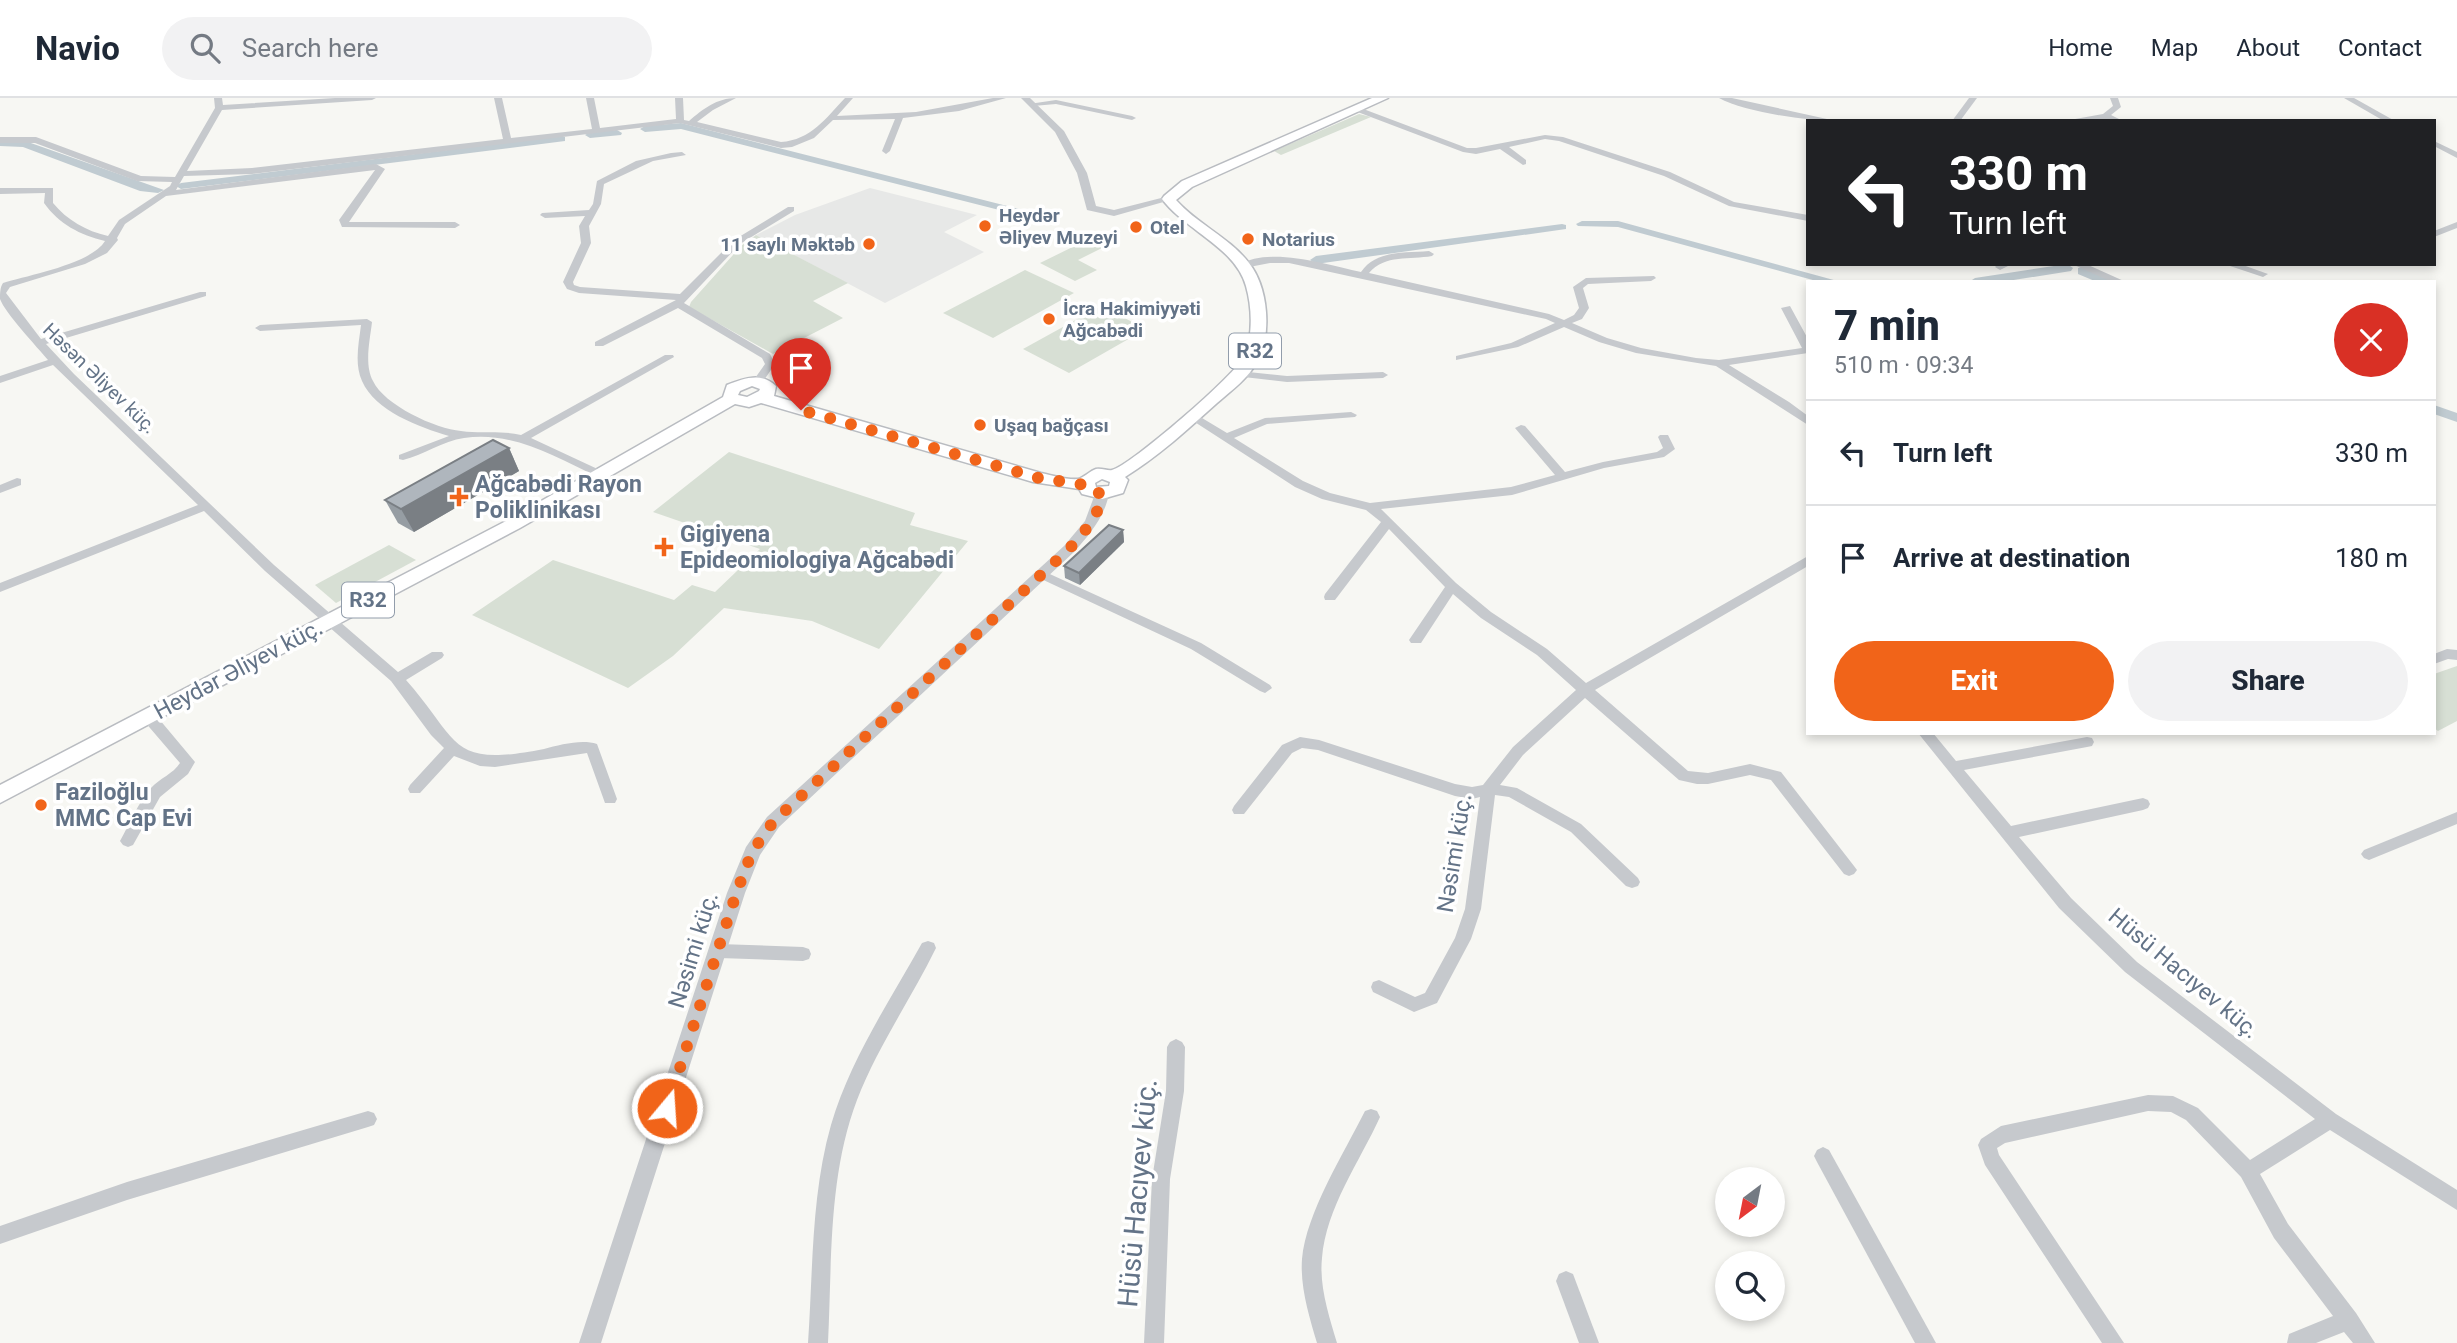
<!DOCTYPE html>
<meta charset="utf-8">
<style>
body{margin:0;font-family:Roboto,sans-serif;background:#f2f2f3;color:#1f2937;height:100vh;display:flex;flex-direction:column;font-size:26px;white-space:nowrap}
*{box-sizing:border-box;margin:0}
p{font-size:23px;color:#747a83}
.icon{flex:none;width:38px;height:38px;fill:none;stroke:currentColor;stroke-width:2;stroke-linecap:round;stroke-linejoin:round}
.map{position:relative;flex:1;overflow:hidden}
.drawer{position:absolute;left:1806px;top:182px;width:630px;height:455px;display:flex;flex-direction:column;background:#fff;border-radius:0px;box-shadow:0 4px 10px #0003}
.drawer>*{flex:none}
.hud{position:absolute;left:1806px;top:21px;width:630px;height:147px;border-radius:0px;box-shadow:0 4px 10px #0003;background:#202124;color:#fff;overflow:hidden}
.needle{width:46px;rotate:212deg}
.fabs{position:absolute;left:1715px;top:1069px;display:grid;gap:14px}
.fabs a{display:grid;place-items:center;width:70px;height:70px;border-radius:50%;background:#fff;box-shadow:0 4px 10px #0003;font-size:35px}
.pin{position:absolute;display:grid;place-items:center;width:60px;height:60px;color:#fff;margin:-72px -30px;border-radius:50% 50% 50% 0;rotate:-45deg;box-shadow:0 0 7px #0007}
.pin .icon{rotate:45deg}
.me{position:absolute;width:77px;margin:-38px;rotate:18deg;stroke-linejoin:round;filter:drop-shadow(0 0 5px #0008)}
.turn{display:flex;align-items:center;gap:24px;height:147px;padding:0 28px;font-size:32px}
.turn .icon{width:91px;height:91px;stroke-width:2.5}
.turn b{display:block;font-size:49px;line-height:60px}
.round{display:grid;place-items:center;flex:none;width:74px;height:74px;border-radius:37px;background:#f2f2f3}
.summary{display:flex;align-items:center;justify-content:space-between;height:119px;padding:0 28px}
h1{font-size:42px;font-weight:800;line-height:52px}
.primary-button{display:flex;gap:14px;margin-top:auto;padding:14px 28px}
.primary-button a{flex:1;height:80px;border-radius:42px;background:#f16419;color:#fff;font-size:28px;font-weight:800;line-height:80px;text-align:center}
.primary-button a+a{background:#f2f2f3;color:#1f2937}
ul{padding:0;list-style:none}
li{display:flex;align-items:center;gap:21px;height:105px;padding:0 28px;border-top:2px solid #e0e1e3}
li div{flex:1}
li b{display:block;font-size:26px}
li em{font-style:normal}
header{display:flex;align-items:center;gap:42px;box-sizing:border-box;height:98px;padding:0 35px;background:#fff;border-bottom:2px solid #e0e1e3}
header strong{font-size:33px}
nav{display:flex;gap:38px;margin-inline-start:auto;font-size:24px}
.search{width:490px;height:63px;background:#f2f2f3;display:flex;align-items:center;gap:18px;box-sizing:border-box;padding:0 24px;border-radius:38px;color:#747a83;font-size:26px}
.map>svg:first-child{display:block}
.built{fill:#e7e8e7}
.green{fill:#d7dfd4}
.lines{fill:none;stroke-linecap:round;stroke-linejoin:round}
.canal{fill:#c0cbd1;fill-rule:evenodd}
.primary-casing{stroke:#b9bcc1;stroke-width:3}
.minor{fill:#c6c9cd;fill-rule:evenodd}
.tertiary{fill:#c6c9cd;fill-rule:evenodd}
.primary{fill:#fff;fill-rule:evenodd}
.wall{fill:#969da3}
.shaded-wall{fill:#7a7f84}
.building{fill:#afb6bd;stroke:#7a7f84;stroke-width:2}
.route{stroke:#f16419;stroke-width:12;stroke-dasharray:0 21.6}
.poi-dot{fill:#f16419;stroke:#fff;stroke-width:2.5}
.labels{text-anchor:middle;stroke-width:7;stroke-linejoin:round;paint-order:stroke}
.far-poi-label{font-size:19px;font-weight:bold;fill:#637387;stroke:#fff;text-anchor:start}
.far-street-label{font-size:19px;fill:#637387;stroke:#fff}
.shield{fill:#fff;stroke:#929dab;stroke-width:2}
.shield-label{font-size:21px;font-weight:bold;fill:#637387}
.poi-label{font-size:23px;font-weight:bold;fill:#637387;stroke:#fff;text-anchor:start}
.street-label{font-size:23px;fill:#637387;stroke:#fff}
.near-street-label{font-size:28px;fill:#637387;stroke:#fff}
</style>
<header>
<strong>Navio</strong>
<div class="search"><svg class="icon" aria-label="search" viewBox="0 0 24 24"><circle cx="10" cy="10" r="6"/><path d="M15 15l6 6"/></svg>Search here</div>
<nav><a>Home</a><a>Map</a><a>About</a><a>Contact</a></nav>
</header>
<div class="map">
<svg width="2457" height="1245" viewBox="0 0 2457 1245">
<rect width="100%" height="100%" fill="#f7f7f3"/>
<path class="built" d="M 870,90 L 977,117 L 944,134 L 984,154 L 885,205 L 756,137 L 795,117 Z"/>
<g class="green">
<path d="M 1359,16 L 1371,19 L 1281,57 L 1274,53 Z"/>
<path d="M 756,137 L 848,185 L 813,203 L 843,220 L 773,256 L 689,209 L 691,204 L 741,148 Z"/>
<path d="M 1097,137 L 1112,145 L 1078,162 L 1097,172 L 1075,183 L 1040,165 Z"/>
<path d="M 1025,172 L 1074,195 L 993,240 L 943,215 Z"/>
<path d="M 1101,208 L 1146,231 L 1069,275 L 1023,251 Z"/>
<path d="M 729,354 L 915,415 L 910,427 L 968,443 L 879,551 L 812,523 L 724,510 L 673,558 L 628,590 L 472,517 L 553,462 L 674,502 L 692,487 L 715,494 L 760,451 L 653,414 Z"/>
<path d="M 389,447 L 416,462 L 336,505 L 315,487 Z"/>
<path d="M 2457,568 L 2457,623 L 2438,633 L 2434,630 L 2434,576 Z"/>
</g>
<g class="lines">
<g class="canal">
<path d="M 681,25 L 1050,119 L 1052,121 L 1046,124 L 681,31 L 645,34 L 640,31 L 645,28 Z"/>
<path d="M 617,32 L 622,35 L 621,37 L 590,40 L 585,37 L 590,34 Z"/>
<path d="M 561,38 L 565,39 L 565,43 L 181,91 L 176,88 L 181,85 Z"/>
<path d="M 0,42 L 28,44 L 164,92 L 158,95 L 140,93 L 23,49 L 0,48 Z"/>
<path d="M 1582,123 L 1618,123 L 1841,184 L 1820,184 L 1618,129 L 1578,128 L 1576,126 Z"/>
<path d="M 1562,126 L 1566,127 L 1566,131 L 1316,166 L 1310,162 L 1316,158 Z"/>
<path d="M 2067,166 L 2073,170 L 2071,173 L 2001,184 L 1969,184 L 1975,180 Z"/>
<path d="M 2082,169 L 2112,181 L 2114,184 L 2097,184 L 2078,176 L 2078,170 Z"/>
<path d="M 2434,307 L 2457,315 L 2457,324 L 2434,316 Z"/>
</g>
<defs>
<path id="primary" d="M 1372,0 L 1388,0 L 1192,89 L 1176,102 C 1197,126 1229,139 1249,165 C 1268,189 1272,235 1258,262 C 1249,280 1232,292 1217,305 C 1188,331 1159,358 1125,379 L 1128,382 L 1123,395 L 1102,401 L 1082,396 L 1079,391 L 1033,384 L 761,305 L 749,309 L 735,306 L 520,430 L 0,705 L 0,687 L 508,422 L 723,299 L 727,287 C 744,280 762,274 776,288 L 774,298 L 1041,375 C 1051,377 1067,382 1078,381 C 1083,380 1090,373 1096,371 C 1102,370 1108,373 1112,372 C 1130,368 1238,275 1245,257 C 1253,236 1252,209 1246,188 C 1235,149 1186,133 1162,101 L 1164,98 L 1182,83 ZM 752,288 L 760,291 L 759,293 L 747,299 L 738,297 L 740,293 ZM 1102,381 L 1110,384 L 1109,388 L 1096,389 L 1095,385 Z"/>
</defs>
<use href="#primary" class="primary-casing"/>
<g class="minor">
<path d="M 214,0 L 222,0 L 223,7 L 335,0 L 376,0 L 372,2 L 222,12 L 187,73 L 252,70 L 503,41 L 494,0 L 502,0 L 511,40 L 592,31 L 586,0 L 594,0 L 600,30 L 676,21 L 675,0 L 683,0 L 684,22 L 689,23 C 703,11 717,0 736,0 L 713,12 L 697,24 L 781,44 C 811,42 826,20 845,0 L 853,0 L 837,18 L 916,14 L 993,0 L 1006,0 L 959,13 L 903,20 L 890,53 L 886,56 L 882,53 L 895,21 L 833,22 L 814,40 L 792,49 L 781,50 L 680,25 L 252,76 L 184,78 L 176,92 L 376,66 L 385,71 L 349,124 L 455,124 L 460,127 L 455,130 L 342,129 L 339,122 L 375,72 L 166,98 L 125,126 L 117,140 L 118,142 L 107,155 L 85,166 L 10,189 L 6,195 L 41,241 L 200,194 L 206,194 L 206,198 L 46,246 L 74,276 L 274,467 L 398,574 L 432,554 L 442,554 L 444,557 L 442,560 L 406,582 C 461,644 448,670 544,651 C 560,647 581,641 597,646 L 617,701 L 615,705 L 605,705 L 587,655 L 495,669 L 480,668 L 454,658 L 420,695 L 410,695 L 408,691 L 410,687 L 444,650 L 431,637 L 391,583 L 265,473 L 204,413 L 0,494 L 0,485 L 198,407 L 53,267 L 0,285 L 0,278 L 48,262 C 38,250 5,215 0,201 C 0,196 0,189 3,185 C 29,177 91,166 105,143 C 80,137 59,126 44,105 L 45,95 L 0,96 L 0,90 L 53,90 L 53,105 C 67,122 86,133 108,138 L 119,122 L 170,88 L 172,84 L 137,83 L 35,45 L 0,45 L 0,39 L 36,39 L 141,78 L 175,79 L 215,10 Z"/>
<path d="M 1719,0 L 1732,0 L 1836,23 C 1807,23 1744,14 1719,0 Z"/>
<path d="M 1969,0 L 1977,0 L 1960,23 L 1952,23 Z"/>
<path d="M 2110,0 L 2118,0 L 2121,9 L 2111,17 L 2123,23 L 2102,23 L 2102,21 L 2064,23 L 2103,16 L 2113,8 Z"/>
<path d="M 2344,0 L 2354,0 L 2395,23 L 2384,23 Z"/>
<path d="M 1056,2 L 1132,18 L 1136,20 L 1132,22 L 1056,6 L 1033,8 L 1029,6 Z"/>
<path d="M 1358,9 L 1467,50 L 1476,50 L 1545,37 L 1563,39 L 1670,74 L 1734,104 L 1808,117 L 1808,123 L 1729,108 L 1664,78 L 1559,43 L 1545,41 L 1509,49 L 1526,62 L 1526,66 L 1523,67 L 1500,51 L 1476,56 L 1463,54 L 1355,13 L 1354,11 Z"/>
<path d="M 2434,43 L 2457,54 L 2457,60 L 2434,48 Z"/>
<path d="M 671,55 L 682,54 L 686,57 L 653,63 L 604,86 L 601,106 L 589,128 L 591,145 L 573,184 L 574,187 L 580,189 L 680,196 L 734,142 L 788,109 L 794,109 L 794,113 L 740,146 L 684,205 L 770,256 L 775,266 L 762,285 L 758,286 L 753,283 L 765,266 L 762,260 L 678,210 L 603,248 L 595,248 L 595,244 L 676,202 L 579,195 L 567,191 L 563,184 L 581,145 L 579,128 L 585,118 L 545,120 L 540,117 L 542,115 L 589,112 L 593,106 L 597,83 L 636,63 Z"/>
<path d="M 2457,124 L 2457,130 L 2434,139 L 2434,133 Z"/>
<path d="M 1429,153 L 1434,156 L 1432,158 C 1410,162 1385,156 1369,175 L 1549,216 L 1564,222 L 1574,217 L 1579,210 L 1573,189 L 1586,180 L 1654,178 L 1656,180 L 1651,183 L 1588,186 L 1583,190 L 1589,210 L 1582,221 L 1572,225 L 1607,240 L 1641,250 L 1696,260 L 1719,262 L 1802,250 L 1781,210 L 1790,208 L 1808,241 L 1808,255 L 1729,267 L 1789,304 L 1808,318 L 1808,327 L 1716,268 L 1636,255 L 1599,244 L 1564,229 L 1518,249 L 1456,262 L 1456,258 L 1511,245 L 1555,225 L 1546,221 L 1289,165 L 1270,165 L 1244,170 L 1239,167 C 1270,148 1327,167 1361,174 C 1376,152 1405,155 1429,153 Z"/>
<path d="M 1998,166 L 2012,166 L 2000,172 L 1995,169 Z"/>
<path d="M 2072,166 L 2086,166 L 2126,184 L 2112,184 Z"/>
<path d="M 2224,166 L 2240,166 L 2268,176 L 2263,179 Z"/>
<path d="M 367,221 L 372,224 C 370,242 364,266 373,283 C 384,307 436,331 461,333 C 481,336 500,332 521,337 L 665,257 L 673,257 L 674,259 L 531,340 L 604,374 L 604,378 L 596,378 C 554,358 513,333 464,340 C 443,343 423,357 403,362 L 399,361 L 399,357 L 449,338 C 419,329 375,313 362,283 C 354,266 359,244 361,227 L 260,233 L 255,230 L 260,227 Z"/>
<path d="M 1239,273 L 1287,278 L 1383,274 L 1388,277 L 1383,280 L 1287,284 L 1235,278 L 1235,274 Z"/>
<path d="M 1351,314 L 1357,317 L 1355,319 L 1267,326 L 1234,340 L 1303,383 L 1330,395 L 1370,405 L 1511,389 L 1555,377 L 1515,330 L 1521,327 L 1525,328 L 1565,374 L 1603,364 L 1657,354 L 1663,350 L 1658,339 L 1660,337 L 1668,337 L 1675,351 L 1664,359 L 1604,370 L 1512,397 L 1381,411 L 1456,485 L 1491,514 L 1547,551 L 1586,585 L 1808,458 L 1808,468 L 1595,592 L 1688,673 L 1708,675 L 1750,666 L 1781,674 L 1854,768 L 1857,772 L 1854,776 L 1849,778 L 1844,776 L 1771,682 L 1750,677 L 1708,686 L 1697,686 L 1679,682 L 1585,600 L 1523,657 L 1500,687 L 1517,690 L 1581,726 L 1638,780 L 1640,784 L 1638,788 L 1632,790 L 1626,788 L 1571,734 L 1509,699 L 1495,697 L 1481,811 L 1471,841 L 1437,905 L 1414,914 L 1373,894 L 1371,889 L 1373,884 L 1379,882 L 1415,899 L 1425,895 L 1455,840 L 1465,811 L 1480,699 L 1472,701 L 1455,698 L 1318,652 L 1302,650 L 1292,655 L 1244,716 L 1234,716 L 1232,712 L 1234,708 L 1282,647 L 1300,639 L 1319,642 L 1455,686 L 1472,689 L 1483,687 L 1513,649 L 1576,592 L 1537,557 L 1481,520 L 1453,496 L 1421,545 L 1411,545 L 1409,542 L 1445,489 L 1389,431 L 1335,502 L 1325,502 L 1324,499 L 1325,496 L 1381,424 L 1366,412 L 1322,401 L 1295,389 L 1187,319 L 1193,316 L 1197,317 L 1227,335 L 1265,320 Z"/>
<path d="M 17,380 L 21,381 L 21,387 L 0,395 L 0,387 Z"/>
<path d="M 1041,472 L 1201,545 L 1270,587 L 1272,590 L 1265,595 L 1260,593 L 1191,551 L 1037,479 L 1035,476 Z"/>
<path d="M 2447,551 L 2457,552 L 2457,562 L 2448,561 L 2434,566 L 2434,556 Z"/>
<path d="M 149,614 L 154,615 L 195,664 L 188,676 L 160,699 L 133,747 L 128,749 L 123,747 L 120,743 C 130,725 138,705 151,690 C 160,680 173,676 180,665 L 144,623 L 142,619 Z"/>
<path d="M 1918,635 L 1933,635 L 1956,663 L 2087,639 L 2092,640 L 2094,644 L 2092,648 L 2087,649 L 1964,672 L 2011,728 L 2143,700 L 2148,702 L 2150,706 L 2148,710 L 2143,712 L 2019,739 L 2071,800 L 2137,864 L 2336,1016 L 2457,1092 L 2457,1112 L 2330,1032 L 2260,1076 L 2288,1126 L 2356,1215 L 2375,1245 L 2353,1245 L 2344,1234 L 2316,1245 L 2287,1245 L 2289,1236 L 2333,1218 L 2274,1140 L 2241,1079 L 2186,1022 L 2171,1014 L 2148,1013 L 2005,1045 L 1997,1050 L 1999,1057 L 2124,1245 L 2102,1245 L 1985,1067 L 1978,1047 L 1981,1041 L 2001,1028 L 2148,997 L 2173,998 L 2198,1010 L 2250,1062 L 2315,1021 L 2125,874 L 2059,810 Z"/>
<path d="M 2457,714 L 2457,726 L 2369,762 L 2364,760 L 2361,756 L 2364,752 Z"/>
<path d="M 928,843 L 934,845 L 936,850 C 911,901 878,948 857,1002 C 828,1078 832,1165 828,1245 L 808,1245 C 813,1173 811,1097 831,1027 C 850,962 889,904 922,845 Z"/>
<path d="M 719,846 L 803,849 L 809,851 L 811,856 L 809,861 L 803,863 L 719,860 L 713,858 L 711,853 L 713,848 Z"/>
<path d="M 1176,941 L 1182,944 L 1185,949 L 1184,993 L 1170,1081 L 1164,1245 L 1144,1245 L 1152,1081 L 1166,993 L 1167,949 L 1170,944 Z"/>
<path d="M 1371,1011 L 1377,1013 L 1380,1019 C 1360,1063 1326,1110 1322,1160 C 1319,1188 1329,1218 1337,1245 L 1317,1245 C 1309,1218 1300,1189 1302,1161 C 1306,1115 1344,1055 1365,1013 Z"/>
<path d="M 368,1013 L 374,1015 L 377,1021 L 374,1027 L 368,1029 L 127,1102 L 0,1146 L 0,1128 L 127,1084 Z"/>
<path d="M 1823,1049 L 1829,1052 L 1936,1245 L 1915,1245 L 1817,1064 L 1814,1058 L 1817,1052 Z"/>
<path d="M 1566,1173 L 1573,1176 L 1599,1245 L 1579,1245 L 1556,1183 L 1559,1176 Z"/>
</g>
<g class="tertiary">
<path d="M 1021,0 L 1030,0 L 1064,33 L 1087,75 L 1096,108 L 1114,112 L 1169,98 L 1174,101 L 1114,118 L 1087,112 L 1077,75 L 1055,34 Z"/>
<path d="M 1102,392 L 1109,396 C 1104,420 1089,437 1074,454 L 779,729 L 760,757 L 745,795 L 601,1245 L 579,1245 L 727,795 L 746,749 L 767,719 L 1064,448 L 1085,423 L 1095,396 Z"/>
</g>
<use href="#primary" class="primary"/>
</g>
<g class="wall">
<path d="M 509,350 L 519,373 L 414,434 L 398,425 L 385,402 Z"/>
<path d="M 1123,432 L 1124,444 L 1080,487 L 1065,480 L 1064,468 Z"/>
</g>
<g class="shaded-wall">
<path d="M 509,350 L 519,373 L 414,434 L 401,411 Z"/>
<path d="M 1123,432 L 1124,444 L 1080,487 L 1079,475 Z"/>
</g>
<g class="building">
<path d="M 493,342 L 509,350 L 401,411 L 385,402 Z"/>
<path d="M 1109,427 L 1123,432 L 1079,475 L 1064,468 Z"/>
</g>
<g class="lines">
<path class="route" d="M 667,1010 L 736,796 L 752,754 L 773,724 L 1069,451 C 1084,434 1099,419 1102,396 L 1088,392 L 1085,387 L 1039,380 L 801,312"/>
</g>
<g class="poi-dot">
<circle cx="985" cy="128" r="7"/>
<circle cx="1136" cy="129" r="7"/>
<circle cx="1248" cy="141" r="7"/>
<circle cx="869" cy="146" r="7"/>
<circle cx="1049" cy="221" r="7"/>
<circle cx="980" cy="327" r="7"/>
<path d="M455.5 388.5h7v7h7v7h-7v7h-7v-7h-7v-7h7z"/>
<path d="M660.5 438.5h7v7h7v7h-7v7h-7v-7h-7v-7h7z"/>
<circle cx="41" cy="707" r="7"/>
</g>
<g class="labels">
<g class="far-poi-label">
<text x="999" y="124">Heydər<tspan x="999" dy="22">Əliyev Muzeyi</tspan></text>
<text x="1150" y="136">Otel</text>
<text x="1262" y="148">Notarius</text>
<text x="855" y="153" text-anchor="end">11 saylı Məktəb</text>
<text x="1063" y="217">İcra Hakimiyyəti<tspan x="1063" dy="22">Ağcabədi</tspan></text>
<text x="994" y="334">Uşaq bağçası</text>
</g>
<g class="far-street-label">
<text transform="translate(100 280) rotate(44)" y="7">Həsən Əliyev küç.</text>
</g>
<g class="shield">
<rect x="1229" y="235.5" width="52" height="35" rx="5"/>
<rect x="342" y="484.5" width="52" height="35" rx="5"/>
</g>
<g class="shield-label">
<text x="1255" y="260">R32</text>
<text x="368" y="509">R32</text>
</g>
<g class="poi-label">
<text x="475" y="394">Ağcabədi Rayon<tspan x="475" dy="26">Poliklinikası</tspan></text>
<text x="680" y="444">Gigiyena<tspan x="680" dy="26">Epideomiologiya Ağcabədi</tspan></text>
<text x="55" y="702">Faziloğlu<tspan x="55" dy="26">MMC Cap Evi</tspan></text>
</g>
<g class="street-label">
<text transform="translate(238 571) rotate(-28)" y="8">Heydər Əliyev küç.</text>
<text transform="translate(1454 755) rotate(-81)" y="8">Nəsimi küç.</text>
<text transform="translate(693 852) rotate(-73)" y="8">Nəsimi küç.</text>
<text transform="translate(2184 875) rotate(40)" y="8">Hüsü Hacıyev küç.</text>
</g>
<g class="near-street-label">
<text transform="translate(1137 1095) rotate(-85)" y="10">Hüsü Hacıyev küç.</text>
</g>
</g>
</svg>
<div class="fabs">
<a><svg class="needle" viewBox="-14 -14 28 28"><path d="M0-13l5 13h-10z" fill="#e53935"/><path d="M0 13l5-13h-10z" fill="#747a83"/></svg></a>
<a><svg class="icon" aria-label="search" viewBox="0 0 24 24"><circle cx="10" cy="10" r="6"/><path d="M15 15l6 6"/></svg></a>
</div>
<div class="pin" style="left:801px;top:312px;background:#d93025"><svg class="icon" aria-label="arrive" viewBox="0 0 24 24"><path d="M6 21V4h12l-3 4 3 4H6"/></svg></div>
<svg class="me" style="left:667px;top:1010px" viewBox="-20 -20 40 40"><circle r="17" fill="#f16419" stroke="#fff" stroke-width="3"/><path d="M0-11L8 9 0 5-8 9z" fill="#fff"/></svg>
<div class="hud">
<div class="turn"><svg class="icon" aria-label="left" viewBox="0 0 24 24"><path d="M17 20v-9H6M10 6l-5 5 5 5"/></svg><div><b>330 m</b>Turn left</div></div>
</div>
<section class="drawer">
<div class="summary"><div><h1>7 min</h1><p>510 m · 09:34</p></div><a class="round" style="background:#d93025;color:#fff"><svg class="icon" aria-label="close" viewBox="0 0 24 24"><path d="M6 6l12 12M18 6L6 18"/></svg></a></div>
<ul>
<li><svg class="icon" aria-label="left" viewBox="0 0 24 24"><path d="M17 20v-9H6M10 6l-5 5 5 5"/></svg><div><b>Turn left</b></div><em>330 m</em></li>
<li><svg class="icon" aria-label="arrive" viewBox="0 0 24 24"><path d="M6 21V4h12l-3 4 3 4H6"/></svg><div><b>Arrive at destination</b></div><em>180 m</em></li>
</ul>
<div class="primary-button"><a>Exit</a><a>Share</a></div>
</section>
</div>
